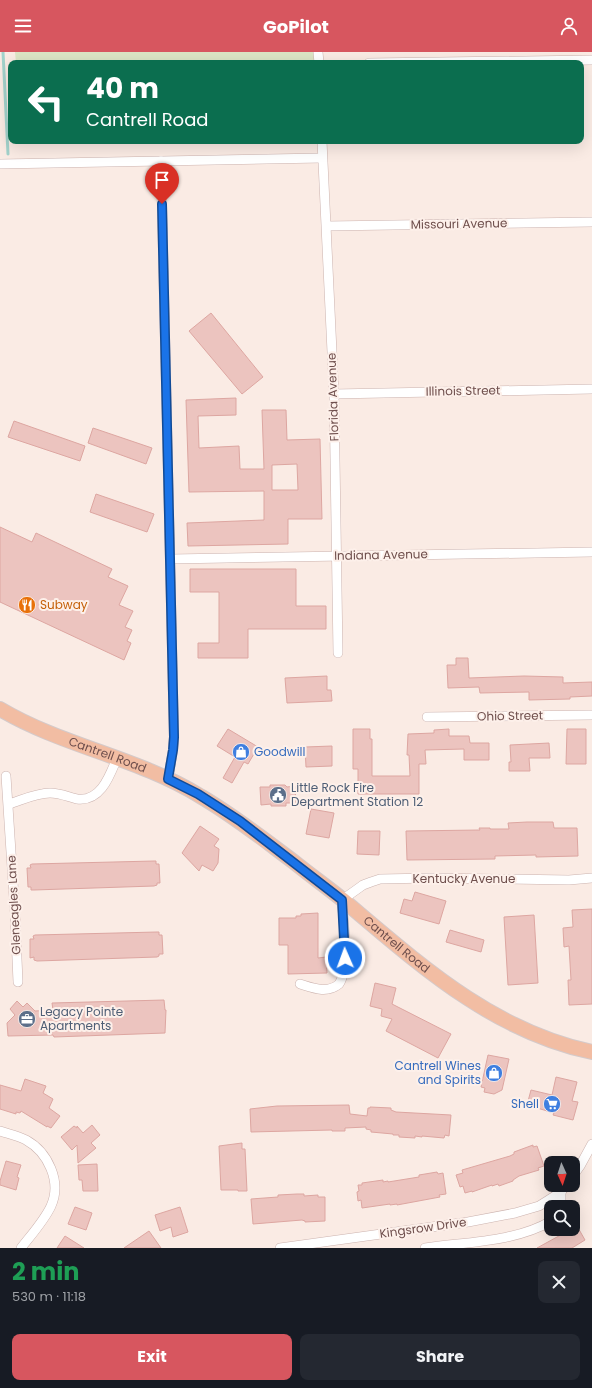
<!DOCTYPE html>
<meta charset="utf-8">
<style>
body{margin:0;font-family:Poppins,sans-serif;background:#242831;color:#f1f3f6;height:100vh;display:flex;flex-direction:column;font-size:15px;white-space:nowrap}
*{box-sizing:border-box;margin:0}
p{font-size:13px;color:#9ea1a6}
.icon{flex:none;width:22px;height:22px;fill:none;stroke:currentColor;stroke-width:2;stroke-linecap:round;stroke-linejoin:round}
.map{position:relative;height:1196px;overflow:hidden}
.panel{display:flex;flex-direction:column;background:#171b24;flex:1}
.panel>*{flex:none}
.guide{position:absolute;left:8px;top:8px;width:576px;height:84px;border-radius:8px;box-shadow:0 4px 16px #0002;background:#0b6e4f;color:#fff;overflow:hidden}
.needle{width:26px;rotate:177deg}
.buttons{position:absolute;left:544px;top:1104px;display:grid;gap:8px}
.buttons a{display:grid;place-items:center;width:36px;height:36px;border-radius:8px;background:#171b24;box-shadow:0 4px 16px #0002;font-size:20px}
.pin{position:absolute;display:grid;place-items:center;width:34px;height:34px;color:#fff;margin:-41px -17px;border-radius:50% 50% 50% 0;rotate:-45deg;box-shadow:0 0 4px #0007}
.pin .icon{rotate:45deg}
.me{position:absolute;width:44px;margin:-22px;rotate:358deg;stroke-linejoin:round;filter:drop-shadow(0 0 3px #0008)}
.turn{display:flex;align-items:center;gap:14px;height:84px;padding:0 12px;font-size:18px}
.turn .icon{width:52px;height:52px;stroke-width:2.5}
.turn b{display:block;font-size:28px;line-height:34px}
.round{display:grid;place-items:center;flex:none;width:42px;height:42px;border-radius:8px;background:#242831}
.summary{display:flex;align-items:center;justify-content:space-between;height:68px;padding:0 12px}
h1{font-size:24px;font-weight:700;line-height:30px;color:#1e9e55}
.primary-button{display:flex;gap:8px;margin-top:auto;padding:8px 12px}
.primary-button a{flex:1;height:46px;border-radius:8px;background:#d7565f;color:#fff;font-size:16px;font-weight:700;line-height:46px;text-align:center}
.primary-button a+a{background:#242831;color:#f1f3f6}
header{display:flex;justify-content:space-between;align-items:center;height:52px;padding:0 12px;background:#d7565f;color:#fff;font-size:18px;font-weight:700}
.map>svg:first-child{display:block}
.green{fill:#dce5c5}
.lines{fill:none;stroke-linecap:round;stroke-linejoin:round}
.stream{stroke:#a2d2cb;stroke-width:3}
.building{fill:#ecc4bf;stroke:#dda6a1;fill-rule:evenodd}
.street-casing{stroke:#ccb3af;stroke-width:10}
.primary-casing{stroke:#d4caca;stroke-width:16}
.street{stroke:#fff;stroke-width:9}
.primary{stroke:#f2bda3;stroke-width:14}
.route-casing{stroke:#114b97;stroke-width:10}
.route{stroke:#1a73e8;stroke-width:7}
.labels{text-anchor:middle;stroke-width:4;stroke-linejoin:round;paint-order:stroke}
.street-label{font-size:12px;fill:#6f4f4d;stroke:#fdf0ea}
.food-label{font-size:12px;fill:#c56008;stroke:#fdf0ea;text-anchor:start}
.shop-label{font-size:12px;fill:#366cbe;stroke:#fdf0ea;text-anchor:end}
.service-label{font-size:12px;fill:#4e5e75;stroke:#fdf0ea;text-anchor:start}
</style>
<header><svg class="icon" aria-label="menu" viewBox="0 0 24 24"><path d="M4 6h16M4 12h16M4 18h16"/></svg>GoPilot<svg class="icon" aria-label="person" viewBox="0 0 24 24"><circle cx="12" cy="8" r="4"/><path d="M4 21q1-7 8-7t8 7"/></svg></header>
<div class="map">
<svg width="592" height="1196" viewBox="0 0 592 1196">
<rect width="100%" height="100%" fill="#faebe4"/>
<path class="green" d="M 15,0 L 318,0 L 319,11 L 16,11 Z"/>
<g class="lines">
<path class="stream" d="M 3,0 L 8,102"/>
</g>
<g class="building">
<path d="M 211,261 L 263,325 L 242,342 L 189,279 Z"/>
<path d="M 236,346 L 236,363 L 198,364 L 199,396 L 239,394 L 240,417 L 264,417 L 262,358 L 286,358 L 287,388 L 320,387 L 322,467 L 288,467 L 288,492 L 188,494 L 187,471 L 264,468 L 264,439 L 189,440 L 186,348 ZM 297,412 L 298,438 L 272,438 L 272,413 Z"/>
<path d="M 14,369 L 85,394 L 80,409 L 8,385 Z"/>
<path d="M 93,376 L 152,396 L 146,412 L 88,391 Z"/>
<path d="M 96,442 L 154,462 L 147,480 L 90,460 Z"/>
<path d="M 0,475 L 32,490 L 36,481 L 112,517 L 108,525 L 128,534 L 119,553 L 133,559 L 125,575 L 132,578 L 127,589 L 131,591 L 124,608 L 0,550 Z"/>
<path d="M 190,517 L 296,517 L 296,554 L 326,554 L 326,577 L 248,577 L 248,606 L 198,606 L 198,591 L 219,591 L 219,540 L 190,540 Z"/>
<path d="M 456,606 L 468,606 L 469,626 L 524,624 L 563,625 L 563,631 L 592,630 L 592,644 L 570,645 L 570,647 L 529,648 L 529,640 L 480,641 L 479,635 L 448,636 L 447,613 L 456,613 Z"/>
<path d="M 327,624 L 327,638 L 331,638 L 332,649 L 287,651 L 285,626 Z"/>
<path d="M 228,677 L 258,695 L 248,712 L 244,710 L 232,731 L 223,726 L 235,705 L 217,694 Z"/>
<path d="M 353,677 L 370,677 L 370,687 L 372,687 L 372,724 L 410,724 L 409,703 L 407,703 L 408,682 L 434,681 L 434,678 L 449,677 L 449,684 L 469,684 L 470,691 L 489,691 L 489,708 L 464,708 L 464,697 L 425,698 L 426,712 L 419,712 L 419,742 L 358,742 L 358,717 L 353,717 Z"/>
<path d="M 567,677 L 586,677 L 586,712 L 566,712 Z"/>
<path d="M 549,691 L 550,706 L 529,706 L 530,719 L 509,719 L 509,710 L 511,710 L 510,693 Z"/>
<path d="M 332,694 L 332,714 L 306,715 L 305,695 Z"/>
<path d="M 270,733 L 285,733 L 287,735 L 295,734 L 296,751 L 286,751 L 286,754 L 271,754 L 271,752 L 261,753 L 260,735 L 270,735 Z"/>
<path d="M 311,757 L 334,761 L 329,786 L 306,782 Z"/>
<path d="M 527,770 L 553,770 L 554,776 L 577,776 L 578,804 L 536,805 L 536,803 L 495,804 L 495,807 L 407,808 L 406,779 L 480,778 L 479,776 L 490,776 L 490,777 L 509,777 L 508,771 Z"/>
<path d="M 200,774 L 219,787 L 214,794 L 219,797 L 218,811 L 213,819 L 202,813 L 199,819 L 182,801 Z"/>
<path d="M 358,779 L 380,779 L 379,803 L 357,802 Z"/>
<path d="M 154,809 L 156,809 L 156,812 L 159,812 L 160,831 L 157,831 L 157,833 L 154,834 L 34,838 L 31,838 L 31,835 L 28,835 L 27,816 L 31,816 L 30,813 L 32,812 Z"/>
<path d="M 415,840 L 446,849 L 439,872 L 400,861 L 404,847 L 412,849 Z"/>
<path d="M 592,857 L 592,952 L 569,953 L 568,928 L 571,928 L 569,894 L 564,895 L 563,876 L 573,875 L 572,858 Z"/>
<path d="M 318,861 L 318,906 L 326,905 L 327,921 L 288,922 L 288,893 L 279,893 L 279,866 L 296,866 L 296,864 L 301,864 L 301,862 Z"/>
<path d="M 534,863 L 538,931 L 508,933 L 504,865 Z"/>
<path d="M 450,878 L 484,888 L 481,900 L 446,890 Z"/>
<path d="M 157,880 L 159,880 L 159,883 L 162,883 L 163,902 L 159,902 L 159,904 L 157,905 L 37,909 L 34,908 L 34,905 L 30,906 L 30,887 L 34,887 L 33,884 L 35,883 Z"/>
<path d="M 375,931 L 396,936 L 392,952 L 451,982 L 438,1006 L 386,979 L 392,967 L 381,964 L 382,957 L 370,954 Z"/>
<path d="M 164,948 L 165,958 L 166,958 L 165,981 L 54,985 L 53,983 L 8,984 L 7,971 L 15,963 L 10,957 L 17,949 L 23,955 L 27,951 L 35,959 L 53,958 L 52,951 Z"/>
<path d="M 488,1003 L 509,1007 L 502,1038 L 494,1042 L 484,1040 L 485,1036 L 481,1035 Z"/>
<path d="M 556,1025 L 577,1030 L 572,1049 L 578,1050 L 573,1068 L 553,1063 L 554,1061 L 527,1053 L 531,1038 L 552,1043 Z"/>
<path d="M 25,1027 L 46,1034 L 43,1041 L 53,1047 L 49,1056 L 60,1064 L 51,1076 L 47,1074 L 47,1075 L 21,1059 L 20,1061 L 16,1060 L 16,1062 L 0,1057 L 0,1033 L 21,1039 Z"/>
<path d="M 349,1053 L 350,1062 L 367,1064 L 368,1056 L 370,1056 L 370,1055 L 391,1056 L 391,1058 L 396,1060 L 451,1063 L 449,1084 L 445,1083 L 444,1086 L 422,1084 L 422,1085 L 415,1084 L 415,1086 L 399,1085 L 399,1083 L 393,1083 L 393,1082 L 371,1080 L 371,1078 L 366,1077 L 366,1075 L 345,1076 L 345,1079 L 332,1079 L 332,1078 L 251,1080 L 250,1057 L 277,1054 Z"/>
<path d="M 92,1073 L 100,1083 L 91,1091 L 96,1096 L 78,1111 L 77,1093 L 72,1098 L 61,1085 L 74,1074 L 77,1076 L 77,1074 L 83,1081 Z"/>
<path d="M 242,1091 L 242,1097 L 245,1097 L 247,1139 L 238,1139 L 238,1138 L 221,1138 L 219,1094 Z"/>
<path d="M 533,1093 L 533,1095 L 537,1094 L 544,1114 L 538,1116 L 539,1118 L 519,1124 L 513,1128 L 513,1129 L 499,1134 L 498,1132 L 492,1134 L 492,1133 L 472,1140 L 472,1139 L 465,1141 L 463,1134 L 460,1135 L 456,1123 L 463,1121 L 462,1118 L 510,1104 L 514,1102 L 514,1100 Z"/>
<path d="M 6,1109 L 21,1113 L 17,1125 L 19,1126 L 16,1138 L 0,1133 L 0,1129 Z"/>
<path d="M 97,1112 L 98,1139 L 83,1139 L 82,1128 L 79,1128 L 78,1113 Z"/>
<path d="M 437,1120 L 438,1122 L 443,1121 L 446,1142 L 439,1143 L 440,1145 L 397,1153 L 397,1152 L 390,1153 L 390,1152 L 362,1156 L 361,1148 L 358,1149 L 357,1140 L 359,1139 L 358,1133 L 362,1133 L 362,1131 L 383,1128 L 383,1130 L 388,1129 L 388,1130 L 419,1125 L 419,1123 Z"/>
<path d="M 297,1142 L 304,1142 L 304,1144 L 318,1143 L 318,1145 L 325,1145 L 325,1169 L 305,1170 L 305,1169 L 302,1168 L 253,1172 L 251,1147 L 278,1145 L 278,1143 Z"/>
<path d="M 75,1155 L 92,1161 L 86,1178 L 68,1172 Z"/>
<path d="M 180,1155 L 188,1180 L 173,1185 L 171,1175 L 160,1179 L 155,1163 Z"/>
<path d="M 577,1174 L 585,1188 L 572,1196 L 537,1196 Z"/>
<path d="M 149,1179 L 161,1196 L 124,1196 Z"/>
<path d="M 65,1184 L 84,1196 L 57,1196 Z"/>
</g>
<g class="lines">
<defs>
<g id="street">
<path d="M 318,0 L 319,11"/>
<path d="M 369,11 L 592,8"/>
<path d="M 322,89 L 334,342 L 338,601"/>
<path d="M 161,109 L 174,685 L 173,698 L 168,727"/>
<path d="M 0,112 L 322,106"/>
<path d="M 327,174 L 592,170"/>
<path d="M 334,342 L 592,337"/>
<path d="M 171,507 L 592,500"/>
<path d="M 427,665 L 592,663"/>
<path d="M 6,724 L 15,861 L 18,930"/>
<path d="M 9,752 C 22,748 36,741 50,741 C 60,741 68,745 77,747 C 101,750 110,723 117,706"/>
<path d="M 300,932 C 313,936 327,942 339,932 C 350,916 343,868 342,848 L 363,833 L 371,830 L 380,827 L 431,826 L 569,828 L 592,826"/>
<path d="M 0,1079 C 9,1082 18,1084 26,1088 C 48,1100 62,1130 51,1154 C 44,1169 31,1183 21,1196"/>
<path d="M 573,1124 L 580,1114 L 592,1092"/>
<path d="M 561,1140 L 561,1155"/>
<path d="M 280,1196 L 468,1170 L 515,1161 L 539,1154 L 547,1149 L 561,1140 L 566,1133"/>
<path d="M 425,1196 C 465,1190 516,1190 551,1169"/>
</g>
<g id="primary">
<path id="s1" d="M 0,657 C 62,694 139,706 200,744 C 233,763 263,787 294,810 C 310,823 327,835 343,848 C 419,912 492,979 592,1000"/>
</g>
</defs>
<use href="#street" class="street-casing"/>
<use href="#primary" class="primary-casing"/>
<use href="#street" class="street"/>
<use href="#primary" class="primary"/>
</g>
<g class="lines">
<defs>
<path id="route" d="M 162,152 L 174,685 L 173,698 L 168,727 L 198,742 L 240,769 L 342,848 L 345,906"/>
</defs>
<use href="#route" class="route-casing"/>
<use href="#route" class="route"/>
</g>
<defs>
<symbol id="restaurant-disc" viewBox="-11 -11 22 22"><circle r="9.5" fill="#e8710a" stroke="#fdf0ea"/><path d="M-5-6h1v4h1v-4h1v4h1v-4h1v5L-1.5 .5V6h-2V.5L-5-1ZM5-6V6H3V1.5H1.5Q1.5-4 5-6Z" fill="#fff"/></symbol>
<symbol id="shop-disc" viewBox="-11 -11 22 22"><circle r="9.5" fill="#3f7fe0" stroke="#fdf0ea"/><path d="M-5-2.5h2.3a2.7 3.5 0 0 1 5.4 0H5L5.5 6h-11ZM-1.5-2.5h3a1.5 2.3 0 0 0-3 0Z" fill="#fff"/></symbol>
<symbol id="civic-disc" viewBox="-11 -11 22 22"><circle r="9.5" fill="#5c6f8a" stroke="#fdf0ea"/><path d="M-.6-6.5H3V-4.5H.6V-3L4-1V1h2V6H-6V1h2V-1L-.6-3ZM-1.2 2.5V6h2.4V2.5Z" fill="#fff"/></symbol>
<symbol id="office-disc" viewBox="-11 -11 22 22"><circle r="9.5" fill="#5c6f8a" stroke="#fdf0ea"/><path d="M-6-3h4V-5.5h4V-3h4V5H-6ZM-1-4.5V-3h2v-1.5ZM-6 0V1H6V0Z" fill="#fff"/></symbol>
<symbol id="supermarket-disc" viewBox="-11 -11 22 22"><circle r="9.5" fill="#3f7fe0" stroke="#fdf0ea"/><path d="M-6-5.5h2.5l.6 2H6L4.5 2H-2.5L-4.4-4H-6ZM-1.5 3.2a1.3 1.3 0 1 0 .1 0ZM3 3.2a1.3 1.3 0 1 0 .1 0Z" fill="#fff"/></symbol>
</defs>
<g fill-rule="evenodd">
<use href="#restaurant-disc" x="17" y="543" width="20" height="20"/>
<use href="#shop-disc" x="231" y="690" width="20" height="20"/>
<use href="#civic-disc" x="268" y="733" width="20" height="20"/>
<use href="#office-disc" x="17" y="957" width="20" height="20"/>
<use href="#shop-disc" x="484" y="1011" width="20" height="20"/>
<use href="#supermarket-disc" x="542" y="1042" width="20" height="20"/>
</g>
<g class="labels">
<g class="street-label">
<text transform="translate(459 172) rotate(-1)" y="4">Missouri Avenue</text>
<text transform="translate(463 339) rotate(-1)" y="4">Illinois Street</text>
<text transform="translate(333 345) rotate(-92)" y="4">Florida Avenue</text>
<text transform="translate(381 503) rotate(-1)" y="4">Indiana Avenue</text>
<text transform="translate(510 664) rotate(-1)" y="4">Ohio Street</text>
<text dy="4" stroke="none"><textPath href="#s1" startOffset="117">Cantrell Road</textPath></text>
<text x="464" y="831">Kentucky Avenue</text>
<text transform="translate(14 853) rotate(-93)" y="4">Gleneagles Lane</text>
<text dy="4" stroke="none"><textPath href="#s1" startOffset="465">Cantrell Road</textPath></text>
<text transform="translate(423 1176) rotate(-8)" y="4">Kingsrow Drive</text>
</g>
<g class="food-label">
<text x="40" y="557">Subway</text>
</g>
<g class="shop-label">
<text x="254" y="704" text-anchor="start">Goodwill</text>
<text x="481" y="1018">Cantrell Wines<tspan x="481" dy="14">and Spirits</tspan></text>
<text x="539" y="1056">Shell</text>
</g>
<g class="service-label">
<text x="291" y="740">Little Rock Fire<tspan x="291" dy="14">Department Station 12</tspan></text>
<text x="40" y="964">Legacy Pointe<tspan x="40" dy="14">Apartments</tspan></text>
</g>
</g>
</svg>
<div class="buttons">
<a><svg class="needle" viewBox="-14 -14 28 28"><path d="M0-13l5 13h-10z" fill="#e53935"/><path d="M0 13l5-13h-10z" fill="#9ea1a6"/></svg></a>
<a><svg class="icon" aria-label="search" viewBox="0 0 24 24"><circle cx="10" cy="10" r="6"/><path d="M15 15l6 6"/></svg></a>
</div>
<div class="pin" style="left:162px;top:152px;background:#d93025"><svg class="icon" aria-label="arrive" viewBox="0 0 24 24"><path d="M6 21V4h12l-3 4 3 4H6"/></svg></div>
<svg class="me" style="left:345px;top:906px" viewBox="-20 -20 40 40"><circle r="17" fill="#1a73e8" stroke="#fff" stroke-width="3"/><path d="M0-11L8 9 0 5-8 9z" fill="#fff"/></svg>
<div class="guide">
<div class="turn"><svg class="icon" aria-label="left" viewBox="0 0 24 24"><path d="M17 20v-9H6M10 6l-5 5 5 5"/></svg><div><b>40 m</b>Cantrell Road</div></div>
</div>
</div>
<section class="panel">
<div class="summary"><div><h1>2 min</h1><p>530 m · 11:18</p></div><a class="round"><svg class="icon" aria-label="close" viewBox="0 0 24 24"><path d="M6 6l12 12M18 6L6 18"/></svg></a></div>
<div class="primary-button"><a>Exit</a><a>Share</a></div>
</section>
